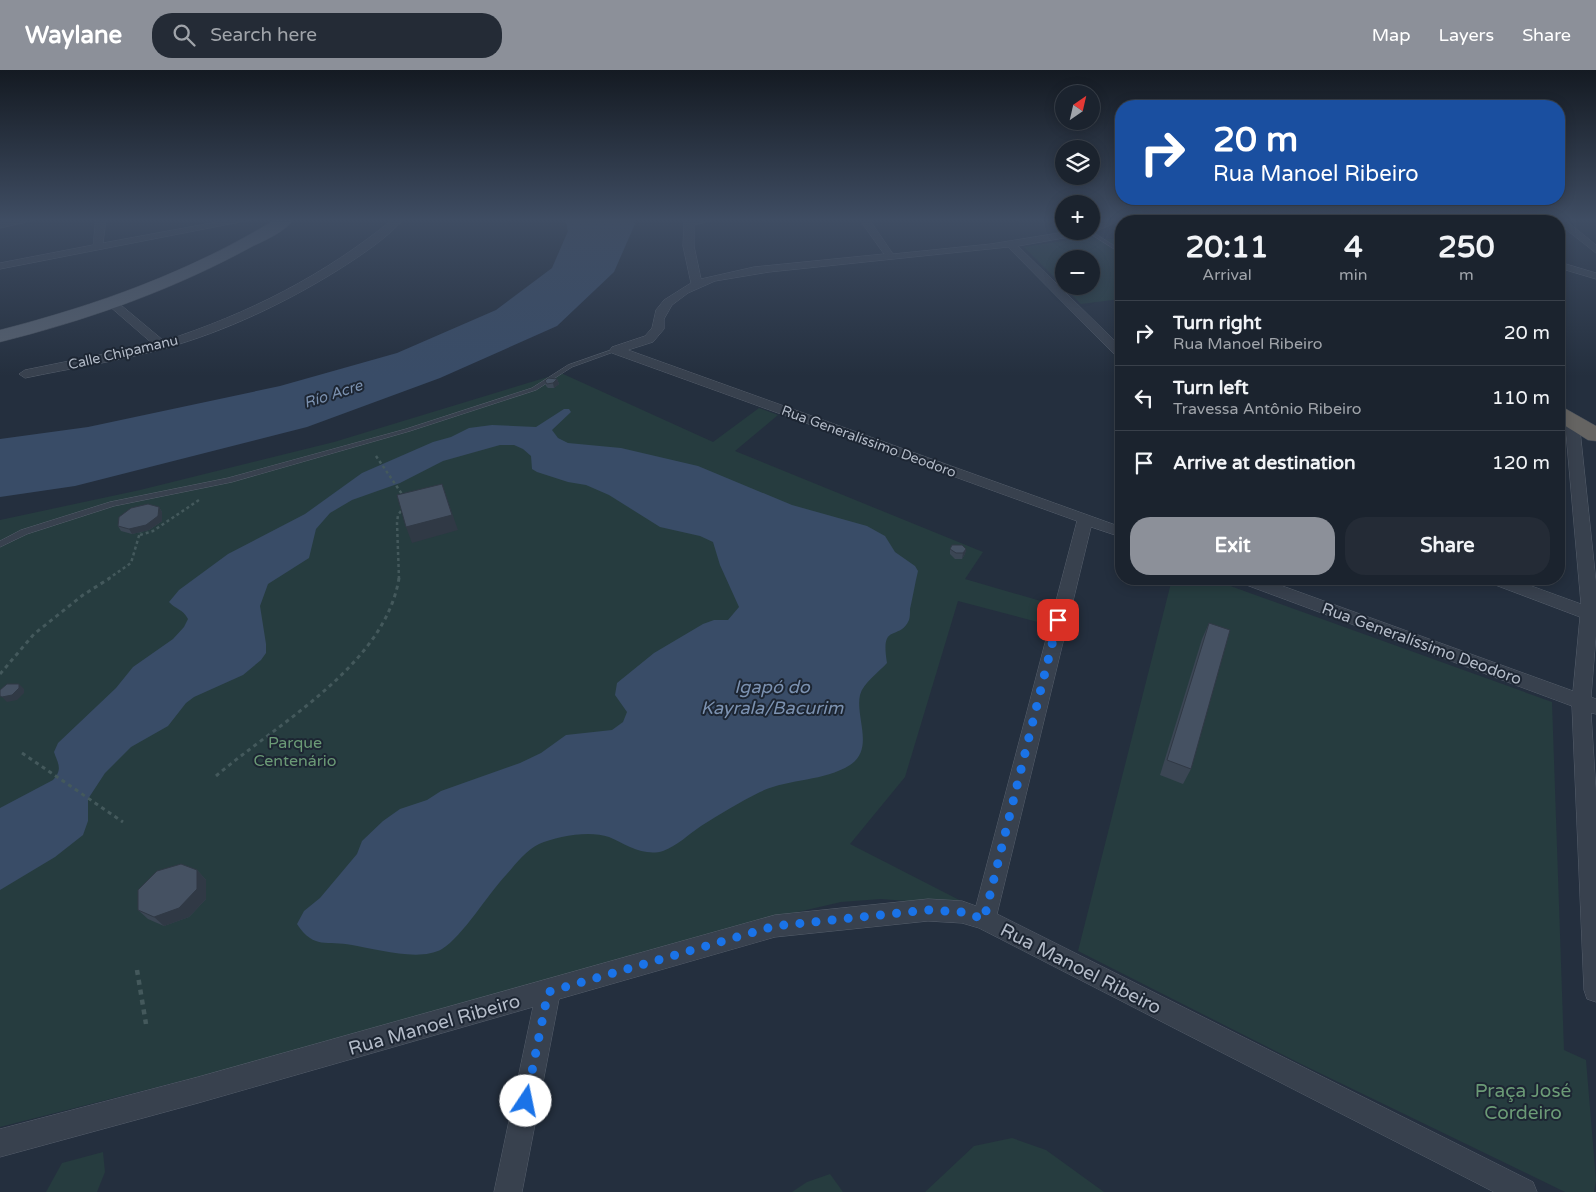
<!DOCTYPE html>
<meta charset="utf-8">
<style>
body{margin:0;font-family:"Varela Round",sans-serif;background:#242b36;color:#f1f3f6;height:100vh;display:flex;flex-direction:column;font-size:19px;white-space:nowrap}
*{box-sizing:border-box;margin:0}
p{font-size:16px;color:#a0a4aa}
.icon{flex:none;width:28px;height:28px;fill:none;stroke:currentColor;stroke-width:2;stroke-linecap:round;stroke-linejoin:round}
.map{position:relative;flex:1;overflow:hidden}
.panel{position:absolute;left:1115px;top:145px;width:450px;height:370px;display:flex;flex-direction:column;background:#1b232e;border-radius:20px;box-shadow:0 2px 12px #0003,0 0 0 1px #39404a}
.panel>*{flex:none}
.top-card{position:absolute;left:1115px;top:30px;width:450px;height:105px;border-radius:20px;box-shadow:0 2px 12px #0003,0 0 0 1px #39404a;background:#1a4fa0;color:#fff;overflow:hidden}
.needle{width:32px;rotate:34deg}
.tools{position:absolute;left:1055px;top:15px;display:grid;gap:10px}
.tools a{display:grid;place-items:center;width:45px;height:45px;border-radius:50%;background:#1b232e;box-shadow:0 2px 12px #0003,0 0 0 1px #39404a;font-size:25px}
.pin{position:absolute;display:grid;place-items:center;width:42px;height:42px;color:#fff;margin:-21px;border-radius:10px;box-shadow:0 2px 8px #0006}
.me{position:absolute;width:55px;margin:-28px;rotate:11deg;stroke-linejoin:round;filter:drop-shadow(0 0 4px #0008)}
.turn{display:flex;align-items:center;gap:18px;height:105px;padding:0 15px;font-size:22px}
.turn .icon{width:65px;height:65px;stroke-width:2.5}
.turn b{display:block;font-size:35px;line-height:42px}
.eta{display:flex;justify-content:space-evenly;align-items:center;height:85px;text-align:center}
.eta b{font-size:30px;font-weight:700;line-height:35px}
.cta{display:flex;gap:10px;margin-top:auto;padding:10px 15px}
.cta a{flex:1;height:58px;border-radius:20px;background:#8c9099;color:#fff;font-size:20px;font-weight:700;line-height:58px;text-align:center}
.cta a+a{background:#242b36;color:#f1f3f6}
ul{padding:0;list-style:none}
li{display:flex;align-items:center;gap:15px;height:65px;padding:0 15px;border-top:1px solid #39404a}
li div{flex:1}
li b{display:block;font-size:19px}
li em{font-style:normal}
header{display:flex;align-items:center;gap:30px;box-sizing:border-box;height:70px;padding:0 25px;background:#8c9099;color:#fff}
header strong{font-size:24px}
nav{display:flex;gap:28px;margin-inline-start:auto;font-size:18px}
.search{width:350px;height:45px;background:#242b36;display:flex;align-items:center;gap:12px;box-sizing:border-box;padding:0 18px;border-radius:20px;color:#a0a4aa;font-size:19px}
.map>svg:first-child{display:block}
.green{fill:#263c3f;fill-rule:evenodd}
.water{fill:#394c67}
.lines{fill:none;stroke-linecap:round;stroke-linejoin:round}
.service-casing{stroke:#565f6c;stroke-width:1}
.minor-casing{stroke:#565f6c;stroke-width:1}
.primary-casing{stroke:#414a57;stroke-width:1}
.trunk-casing{stroke:#434c59;stroke-width:1}
.path-far2{stroke:#44595c;stroke-width:2.5;stroke-dasharray:3 3;stroke-linecap:butt}
.path-far1{stroke:#44595c;stroke-width:3;stroke-dasharray:4 4;stroke-linecap:butt}
.path{stroke:#44595c;stroke-width:4.5;stroke-dasharray:5 5;stroke-linecap:butt}
.service{fill:#38414e;fill-rule:evenodd}
.minor{fill:#38414e;fill-rule:evenodd}
.primary{fill:#56606e;fill-rule:evenodd}
.trunk{fill:#656462;fill-rule:evenodd}
.wall{fill:#3b4654}
.shaded-wall{fill:#303945}
.building{fill:#455162;stroke:#303945}
.route{stroke:#1a73e8;stroke-width:9;stroke-dasharray:0 16.2}
.labels{text-anchor:middle;stroke-width:4;stroke-linejoin:round;paint-order:stroke}
.far-street-label{font-size:14px;fill:#b4bcc9;stroke:#1d2633}
.far-water-label{font-size:15px;font-style:italic;fill:#7c92b1;stroke:#1d2633}
.street-label{font-size:16px;fill:#b4bcc9;stroke:#1d2633}
.park-label{font-size:16px;fill:#6b9a76;stroke:#1d2633}
.water-label{font-size:18px;font-style:italic;fill:#7c92b1;stroke:#1d2633}
.near-street-label{font-size:19px;fill:#b4bcc9;stroke:#1d2633}
.near-park-label{font-size:19px;fill:#6b9a76;stroke:#1d2633}
</style>
<header>
<strong>Waylane</strong>
<div class="search"><svg class="icon" aria-label="search" viewBox="0 0 24 24"><circle cx="10" cy="10" r="6"/><path d="M15 15l6 6"/></svg>Search here</div>
<nav><a>Map</a><a>Layers</a><a>Share</a></nav>
</header>
<div class="map">
<svg width="1596" height="1122" viewBox="0 0 1596 1122">
<rect width="100%" height="100%" fill="#242f3e"/>
<g class="green">
<path d="M 1086,165 L 1099,170 L 1121,168 L 1121,229 L 1081,234 L 1024,177 L 1075,169 ZM 1064,189 L 1091,189 L 1091,216 L 1064,216 Z"/>
<path d="M 561,303 L 713,372 L 759,338 L 778,345 L 735,381 L 983,482 L 965,509 L 1051,534 L 1045,554 L 958,531 L 905,707 L 850,774 L 971,836 L 881,829 L 841,832 L 789,844 L 315,977 L 0,1057 L 0,450 L 140,420 L 334,372 Z"/>
<path d="M 1172,509 L 1211,509 L 1552,632 L 1564,980 L 1586,990 L 1596,1110 L 1594,1122 L 1565,1122 L 1301,994 L 1078,881 Z"/>
<path d="M 1012,1068 L 1046,1080 L 1104,1122 L 925,1122 L 974,1076 Z"/>
<path d="M 103,1082 L 105,1102 L 97,1122 L 46,1122 L 62,1093 Z"/>
<path d="M 830,1104 L 843,1122 L 792,1122 L 807,1112 Z"/>
</g>
<g class="water">
<path d="M 565,149 L 633,149 L 635,154 L 614,202 L 557,256 L 440,308 L 307,357 L 75,416 L 0,427 L 0,369 L 88,357 L 280,316 L 397,283 L 496,240 L 552,198 L 568,161 Z"/>
<path d="M 564,339 L 569,339 L 571,342 L 552,360 L 558,368 L 568,373 L 621,378 L 698,396 L 792,435 L 867,456 L 885,466 L 895,482 L 915,496 L 918,501 C 915,513 913,526 910,539 C 910,542 910,547 909,550 C 899,572 880,551 887,593 C 879,602 863,613 860,625 C 855,647 875,679 850,695 C 823,712 789,708 760,722 C 740,732 720,744 701,756 C 689,764 677,776 663,781 C 644,787 625,774 609,767 C 590,760 557,766 539,774 C 526,780 515,795 506,805 C 487,825 463,866 442,879 C 420,892 376,879 352,875 C 327,870 314,880 297,854 L 304,841 L 320,828 L 357,784 L 362,771 L 383,751 L 400,739 L 427,730 L 441,721 L 520,693 L 541,683 L 566,665 L 612,660 L 623,652 L 627,642 L 615,625 L 617,613 L 654,583 L 703,554 L 714,550 L 728,550 L 739,537 L 720,495 L 713,472 L 700,466 L 660,457 L 609,425 L 586,415 L 568,412 L 537,402 L 532,399 L 531,386 L 523,379 L 514,375 L 500,375 L 443,391 L 400,413 L 352,430 L 330,443 L 316,459 L 309,488 L 268,514 L 260,536 L 266,574 L 266,583 L 261,590 L 243,605 L 194,627 L 186,633 L 168,656 L 131,677 L 105,703 L 88,729 L 88,751 L 83,765 L 55,787 L 0,820 L 0,738 L 53,710 C 63,699 58,694 54,682 L 58,673 L 116,618 L 133,597 L 173,569 L 184,557 L 188,549 C 183,539 175,539 169,532 L 179,520 L 228,484 L 305,444 L 362,403 L 433,372 L 451,367 L 469,358 L 492,355 L 536,357 Z"/>
</g>
<g class="lines">
<defs>
<g id="service">
<path d="M 1086,161 L 1091,161 L 1121,180 L 1121,183 Z"/>
<path d="M 614,279 L 619,280 L 572,297 L 536,320 L 410,361 L 232,412 L 114,436 L 27,464 L 0,477 L 0,471 L 21,460 L 110,432 L 228,408 L 406,359 L 532,318 L 568,295 Z"/>
</g>
<g id="minor">
<path d="M 16,149 L 39,149 L 0,158 L 0,152 Z"/>
<path d="M 96,149 L 106,149 L 103,173 L 233,149 L 255,149 L 0,199 L 0,193 L 93,175 Z"/>
<path d="M 393,149 L 404,149 C 386,169 360,186 338,200 C 285,233 226,261 166,278 C 120,291 72,298 25,308 L 19,304 L 25,300 L 153,274 L 108,235 L 108,231 L 116,231 L 164,271 C 248,244 325,205 393,149 Z"/>
<path d="M 681,149 L 716,149 L 694,155 L 694,176 L 701,209 L 754,197 L 884,184 L 859,149 L 869,149 L 893,184 L 991,174 L 1071,161 L 1091,161 L 1091,156 L 1109,149 L 1123,149 L 1092,163 L 1018,176 L 1121,277 L 1121,288 L 1117,287 L 1008,177 L 769,202 L 715,211 L 688,223 L 672,235 L 664,249 L 664,259 L 653,272 L 628,280 L 1121,457 L 1121,467 L 1091,457 L 997,844 L 1533,1112 L 1537,1122 L 1494,1122 L 979,858 L 962,853 L 928,851 L 775,867 L 559,929 L 522,1122 L 494,1122 L 533,937 L 198,1033 L 0,1087 L 0,1059 L 198,1007 L 775,845 L 928,829 L 962,831 L 976,836 L 1077,451 L 612,283 L 610,280 L 612,277 L 645,266 L 652,258 L 656,240 L 664,230 L 691,213 L 683,176 L 684,153 Z"/>
<path d="M 1380,149 L 1397,149 L 1398,151 L 1382,151 Z"/>
<path d="M 1553,149 L 1564,149 L 1596,175 L 1596,183 L 1559,154 L 1559,151 Z"/>
<path d="M 1559,192 L 1596,203 L 1596,209 L 1559,198 Z"/>
<path d="M 1572,347 L 1579,351 L 1596,512 L 1596,565 L 1591,627 L 1596,629 L 1596,644 L 1591,643 L 1596,722 L 1596,932 L 1587,929 L 1584,920 L 1572,636 L 1241,513 L 1239,509 L 1263,509 L 1573,621 L 1580,547 L 1490,513 L 1488,509 L 1512,509 L 1581,534 L 1565,351 Z"/>
</g>
<path id="primary" d="M 276,149 L 294,149 C 286,161 266,170 253,176 C 173,220 88,250 0,272 L 0,260 C 97,235 190,202 276,149 Z"/>
<g id="trunk">
<path d="M 1225,149 L 1242,149 L 1244,151 L 1226,151 Z"/>
<path d="M 1559,337 L 1566,339 L 1596,356 L 1596,371 L 1588,370 L 1559,352 Z"/>
</g>
</defs>
<use href="#service" class="service-casing"/>
<use href="#minor" class="minor-casing"/>
<use href="#primary" class="primary-casing"/>
<use href="#trunk" class="trunk-casing"/>
<g class="path-far2">
<path d="M 376,386 L 404,427"/>
<path d="M 140,465 L 153,461 L 199,430"/>
<path d="M 108,509 L 131,493 L 141,459"/>
<path d="M 399,509 L 397,453 L 398,445 L 404,437"/>
</g>
<g class="path-far1">
<path d="M 0,604 L 34,564 L 83,525 L 110,508"/>
<path d="M 22,683 L 123,752"/>
<path d="M 216,706 C 278,653 385,595 399,508"/>
</g>
<path class="path" d="M 137,900 L 146,954"/>
<use href="#service" class="service"/>
<use href="#minor" class="minor"/>
<use href="#primary" class="primary"/>
<use href="#trunk" class="trunk"/>
</g>
<g class="wall">
<path d="M 359,149 L 389,149 L 360,151 Z"/>
<path d="M 557,309 L 559,314 L 554,318 L 548,318 L 546,316 L 545,311 Z"/>
<path d="M 159,437 L 162,442 L 162,451 L 149,460 L 132,464 L 121,461 L 118,456 Z"/>
<path d="M 950,479 L 966,479 L 965,484 L 962,489 L 955,489 L 950,484 Z"/>
<path d="M 1209,553 L 1191,699 L 1183,714 L 1160,705 L 1202,569 Z"/>
<path d="M 197,800 L 206,810 L 206,829 L 189,847 L 164,856 L 148,849 L 138,840 Z"/>
</g>
<g class="shaded-wall">
<path d="M 557,309 L 559,314 L 554,318 L 553,313 Z"/>
<path d="M 442,414 L 458,460 L 412,473 L 406,457 Z"/>
<path d="M 159,437 L 162,442 L 162,451 L 149,460 L 132,464 L 129,459 Z"/>
<path d="M 966,479 L 965,484 L 962,489 L 963,483 Z"/>
<path d="M 19,614 L 24,619 L 24,623 L 17,630 L 7,632 L 2,627 Z"/>
<path d="M 197,800 L 206,810 L 206,829 L 189,847 L 164,856 L 154,847 Z"/>
</g>
<g class="building">
<path d="M 548,308 L 557,309 L 553,313 L 547,314 L 545,311 Z"/>
<path d="M 442,414 L 452,445 L 406,457 L 397,425 Z"/>
<path d="M 148,434 L 159,437 L 158,446 L 146,455 L 129,459 L 118,456 L 119,447 L 131,438 Z"/>
<path d="M 952,475 L 962,475 L 966,479 L 963,483 L 956,483 L 950,479 Z"/>
<path d="M 1209,553 L 1230,560 L 1191,699 L 1167,690 Z"/>
<path d="M 7,614 L 19,614 L 19,618 L 12,625 L 2,627 L 0,626 L 0,620 Z"/>
<path d="M 181,794 L 197,800 L 197,819 L 179,838 L 154,847 L 138,840 L 138,820 L 157,801 Z"/>
</g>
<linearGradient id="sky" x2="0" y2="1"><stop stop-color="#141a22"/><stop offset="0.49" stop-color="#3f4d63"/><stop offset="1" stop-color="#3f4d63" stop-opacity="0"/></linearGradient>
<rect width="1596" height="306" fill="url(#sky)"/>
<g class="lines">
<path class="route" d="M 526,1031 L 548,922 L 775,856 L 928,840 L 962,842 L 984,849 L 1058,550"/>
</g>
<g class="labels">
<g class="far-street-label">
<text transform="translate(123 282) rotate(-13)" y="5">Calle Chipamanu</text>
<text transform="translate(869 371) rotate(20)" y="5">Rua Generalíssimo Deodoro</text>
</g>
<g class="far-water-label">
<text transform="translate(333 324) rotate(-18)" y="5">Río Acre</text>
</g>
<g class="street-label">
<text transform="translate(1422 573) rotate(20)" y="6">Rua Generalíssimo Deodoro</text>
</g>
<g class="park-label">
<text x="295" y="678">Parque<tspan x="295" dy="18">Centenário</tspan></text>
</g>
<g class="water-label">
<text x="772" y="623">Igapó do<tspan x="772" dy="21">Kayrala/Bacurim</tspan></text>
</g>
<g class="near-street-label">
<text transform="translate(1081 898) rotate(27)" y="7">Rua Manoel Ribeiro</text>
<text transform="translate(434 954) rotate(-16)" y="7">Rua Manoel Ribeiro</text>
</g>
<g class="near-park-label">
<text x="1523" y="1027">Praça José<tspan x="1523" dy="22">Cordeiro</tspan></text>
</g>
</g>
</svg>
<div class="tools">
<a><svg class="needle" viewBox="-14 -14 28 28"><path d="M0-13l5 13h-10z" fill="#e53935"/><path d="M0 13l5-13h-10z" fill="#a0a4aa"/></svg></a>
<a><svg class="icon" aria-label="layers" viewBox="0 0 24 24"><path d="M12 4l9 5-9 5-9-5zM3 14l9 5 9-5"/></svg></a>
<a>+</a>
<a>−</a>
</div>
<div class="pin" style="left:1058px;top:550px;background:#d93025"><svg class="icon" aria-label="arrive" viewBox="0 0 24 24"><path d="M6 21V4h12l-3 4 3 4H6"/></svg></div>
<svg class="me" style="left:526px;top:1031px" viewBox="-20 -20 40 40"><circle r="19" fill="#fff"/><path d="M0-13L10 11 0 6-10 11z" fill="#1a73e8"/></svg>
<div class="top-card">
<div class="turn"><svg class="icon" aria-label="right" viewBox="0 0 24 24"><path d="M7 20v-9h11M14 6l5 5-5 5"/></svg><div><b>20 m</b>Rua Manoel Ribeiro</div></div>
</div>
<section class="panel">
<div class="eta">
<div><b>20:11</b><p>Arrival</p></div>
<div><b>4</b><p>min</p></div>
<div><b>250</b><p>m</p></div>
</div>
<ul>
<li><svg class="icon" aria-label="right" viewBox="0 0 24 24"><path d="M7 20v-9h11M14 6l5 5-5 5"/></svg><div><b>Turn right</b><p>Rua Manoel Ribeiro</p></div><em>20 m</em></li>
<li><svg class="icon" aria-label="left" viewBox="0 0 24 24"><path d="M17 20v-9H6M10 6l-5 5 5 5"/></svg><div><b>Turn left</b><p>Travessa Antônio Ribeiro</p></div><em>110 m</em></li>
<li><svg class="icon" aria-label="arrive" viewBox="0 0 24 24"><path d="M6 21V4h12l-3 4 3 4H6"/></svg><div><b>Arrive at destination</b></div><em>120 m</em></li>
</ul>
<div class="cta"><a>Exit</a><a>Share</a></div>
</section>
</div>
